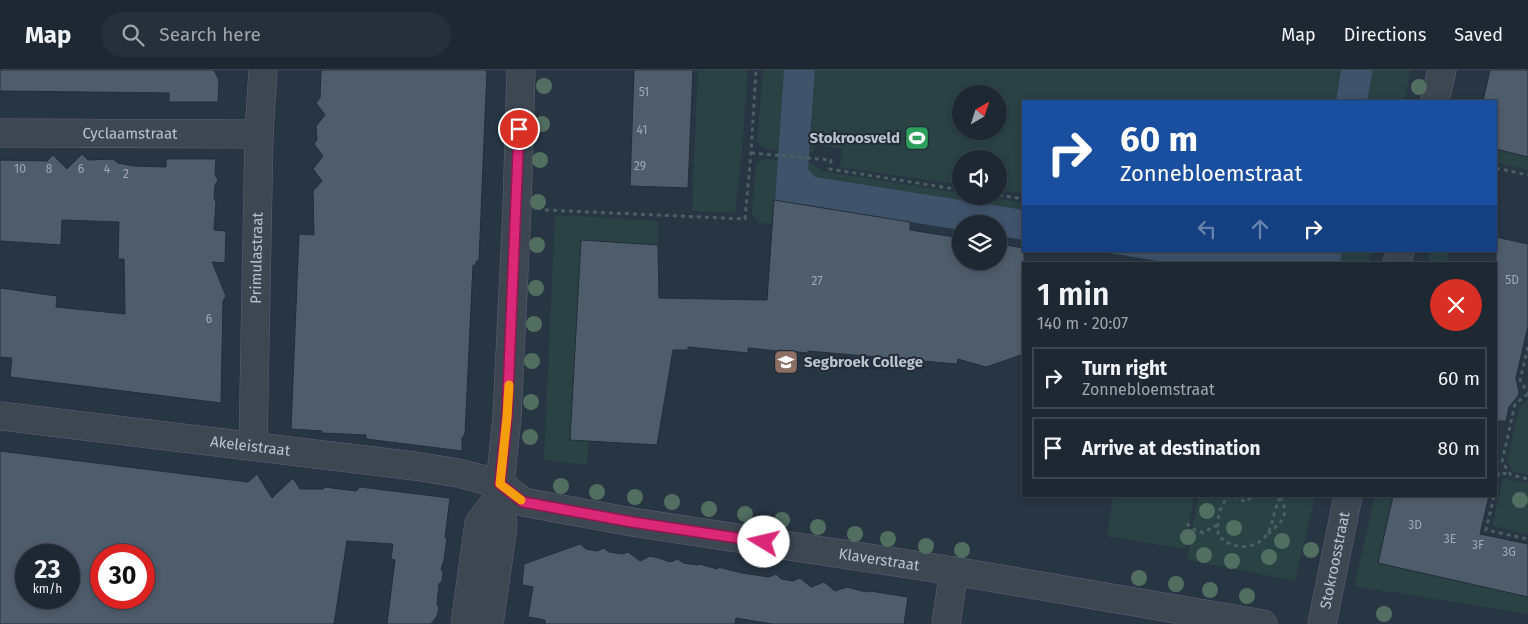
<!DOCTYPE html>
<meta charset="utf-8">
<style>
body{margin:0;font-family:"Fira Sans",sans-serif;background:#26303a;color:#f1f3f6;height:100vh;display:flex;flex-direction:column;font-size:19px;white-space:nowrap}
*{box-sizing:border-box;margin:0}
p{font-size:16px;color:#a1a6ac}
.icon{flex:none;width:28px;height:28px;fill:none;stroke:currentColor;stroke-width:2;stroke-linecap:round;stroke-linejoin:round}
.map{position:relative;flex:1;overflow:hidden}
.side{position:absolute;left:1022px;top:192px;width:475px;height:235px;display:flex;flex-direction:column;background:#1e2832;border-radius:0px;box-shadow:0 2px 8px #0003,0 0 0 1px #3c444d}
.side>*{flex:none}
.guide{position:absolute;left:1022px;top:30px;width:475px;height:152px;border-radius:0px;box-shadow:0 2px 8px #0003,0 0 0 1px #3c444d;background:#1a4fa0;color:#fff;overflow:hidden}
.needle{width:32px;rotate:39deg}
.buttons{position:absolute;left:952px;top:15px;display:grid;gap:10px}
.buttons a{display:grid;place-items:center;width:55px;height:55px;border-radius:50%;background:#1e2832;box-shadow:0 2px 8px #0003,0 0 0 1px #3c444d;font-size:25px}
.speed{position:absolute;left:15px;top:474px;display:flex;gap:10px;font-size:25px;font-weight:700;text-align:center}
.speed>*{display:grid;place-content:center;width:65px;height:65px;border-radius:50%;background:#1e2832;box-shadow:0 2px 8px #0003,0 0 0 1px #3c444d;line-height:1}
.speed small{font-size:12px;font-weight:400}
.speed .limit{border:8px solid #d22;background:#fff;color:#111}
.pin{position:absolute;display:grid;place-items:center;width:42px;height:42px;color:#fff;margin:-21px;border:2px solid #fff;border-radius:50%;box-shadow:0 1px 5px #0007}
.me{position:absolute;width:55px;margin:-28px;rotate:279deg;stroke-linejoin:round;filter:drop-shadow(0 0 4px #0008)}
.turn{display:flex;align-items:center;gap:18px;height:105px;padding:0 15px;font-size:22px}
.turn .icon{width:65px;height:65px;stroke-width:2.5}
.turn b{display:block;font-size:35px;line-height:42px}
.lanes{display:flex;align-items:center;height:48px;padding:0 15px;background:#0003;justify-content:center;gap:25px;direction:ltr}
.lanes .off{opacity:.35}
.round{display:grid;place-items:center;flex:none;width:52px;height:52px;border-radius:26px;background:#26303a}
.headline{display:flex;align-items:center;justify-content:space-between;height:85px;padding:0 15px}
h1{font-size:30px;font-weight:600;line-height:38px}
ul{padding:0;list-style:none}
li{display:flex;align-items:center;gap:15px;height:62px;margin:0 10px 8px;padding:0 5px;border:2px solid #3c444d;border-radius:0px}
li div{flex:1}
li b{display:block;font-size:19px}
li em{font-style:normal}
header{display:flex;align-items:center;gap:30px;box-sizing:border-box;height:70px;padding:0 25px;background:#1e2832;border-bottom:1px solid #3c444d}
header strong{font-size:24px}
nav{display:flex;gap:28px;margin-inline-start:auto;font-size:18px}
.search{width:350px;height:45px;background:#26303a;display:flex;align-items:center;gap:12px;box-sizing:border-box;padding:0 18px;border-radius:28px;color:#a1a6ac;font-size:19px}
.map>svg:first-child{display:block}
.green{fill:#2a4244;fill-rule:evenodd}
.water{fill:#3f536b}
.building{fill:#4f5c6b;stroke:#232e3a;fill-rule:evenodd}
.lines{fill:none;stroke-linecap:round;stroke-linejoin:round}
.minor-casing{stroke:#5b6570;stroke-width:29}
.path{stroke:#495f60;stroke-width:3;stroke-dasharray:4 4;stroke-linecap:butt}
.minor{stroke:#3d4752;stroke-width:28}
.tree{fill:#516e61}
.route-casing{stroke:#8e194d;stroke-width:12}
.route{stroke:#db2777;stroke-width:9}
.slow{stroke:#f59e0b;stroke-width:9}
.labels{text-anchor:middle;stroke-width:4;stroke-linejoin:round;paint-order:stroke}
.number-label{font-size:12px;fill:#9fa8b4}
.street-label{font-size:15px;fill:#bac2cc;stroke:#212c38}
.poi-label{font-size:15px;font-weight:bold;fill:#bac2cc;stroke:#212c38;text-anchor:end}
</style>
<header>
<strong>Map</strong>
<div class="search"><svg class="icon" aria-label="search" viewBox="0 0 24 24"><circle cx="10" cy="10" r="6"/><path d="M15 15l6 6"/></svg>Search here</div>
<nav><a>Map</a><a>Directions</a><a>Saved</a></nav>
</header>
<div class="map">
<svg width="1528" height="554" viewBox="0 0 1528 554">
<rect width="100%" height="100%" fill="#283543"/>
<g class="green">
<path d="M 698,0 L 748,0 L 741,90 L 735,143 L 692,141 Z"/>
<path d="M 763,0 L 784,0 L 779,79 L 767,79 L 757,73 Z"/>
<path d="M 815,0 L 1341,0 L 1336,31 L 1024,31 L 1024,123 L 999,120 L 999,89 L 961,89 L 961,115 L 840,97 L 842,79 L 820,75 L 814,76 L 813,83 L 810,82 ZM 961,24 L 999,24 L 999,61 L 961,61 Z"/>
<path d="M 1373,0 L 1411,0 L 1404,31 L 1367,31 Z"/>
<path d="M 1496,79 L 1528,87 L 1528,100 L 1496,93 Z"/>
<path d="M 766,89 L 778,90 L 772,154 L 759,153 L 752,144 L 756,93 Z"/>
<path d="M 808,93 L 812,93 L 821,101 L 961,123 L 961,126 L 981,126 L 1024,133 L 1024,140 L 815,108 L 808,100 Z"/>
<path d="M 555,145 L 658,151 L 658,176 L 583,172 L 574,370 L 589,371 L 587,395 L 544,390 Z"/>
<path d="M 1342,181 L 1371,183 L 1368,194 L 1340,194 Z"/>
<path d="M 1431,181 L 1449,181 L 1446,194 L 1428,194 Z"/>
<path d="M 1528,329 L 1528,405 L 1513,401 L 1507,391 L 1519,337 Z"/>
<path d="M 1503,408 L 1528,414 L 1528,464 L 1492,456 Z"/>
<path d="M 1113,426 L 1194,426 L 1185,479 L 1107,466 Z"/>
<path d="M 1198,426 L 1315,426 L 1295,511 L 1187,490 Z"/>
<path d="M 1375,426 L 1393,426 L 1378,493 L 1528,527 L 1528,544 L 1354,516 Z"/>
</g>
<g class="water">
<path d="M 784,0 L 815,0 L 808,99 L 815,107 L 1024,140 L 1024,170 L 999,166 L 999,154 L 961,154 L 961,160 L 775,131 Z"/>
<path d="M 1341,0 L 1373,0 L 1367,31 L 1336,31 Z"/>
<path d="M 1097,181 L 1295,181 L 1310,183 L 1310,181 L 1342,181 L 1340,194 L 1176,194 Z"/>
</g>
<g class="building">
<path d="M 0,0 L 214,0 L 219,10 L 218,32 L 169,32 L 169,23 L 0,21 Z"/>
<path d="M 321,0 L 487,0 L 479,191 L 476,191 L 476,195 L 473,195 L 465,364 L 462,368 L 462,381 L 366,369 L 366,365 L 322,363 L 322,361 L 291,359 L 299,164 L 314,165 L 313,121 L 322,111 L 313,99 L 323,86 L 314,74 L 317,70 L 316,56 L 325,45 L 316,33 L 320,28 Z"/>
<path d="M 634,0 L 693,0 L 688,118 L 630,116 Z"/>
<path d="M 1490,0 L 1528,0 L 1528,87 L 1496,79 L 1496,31 L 1483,31 Z"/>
<path d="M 82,84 L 88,90 L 113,89 L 118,93 L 134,96 L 166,97 L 166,89 L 216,89 L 215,104 L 218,110 L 215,115 L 214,128 L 216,132 L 214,160 L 226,161 L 225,193 L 212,192 L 226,226 L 223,231 L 221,333 L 10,307 L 12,288 L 0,287 L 0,218 L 57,226 L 56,237 L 125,244 L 124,189 L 118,189 L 119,152 L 62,150 L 61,175 L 0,171 L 0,90 L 47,91 L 53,85 L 67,99 Z"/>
<path d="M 774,130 L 910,152 L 910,160 L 961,168 L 961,191 L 999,191 L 999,174 L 1024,178 L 1024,284 L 986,297 L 958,289 L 957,294 L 808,281 L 808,283 L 778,280 L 778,281 L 748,278 L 748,283 L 688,277 L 688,280 L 673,280 L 657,375 L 570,370 L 581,170 L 658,175 L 659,228 L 767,230 Z"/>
<path d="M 1496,167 L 1528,174 L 1528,256 L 1516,308 L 1519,322 L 1518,326 L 1509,337 L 1506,351 L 1498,351 L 1496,352 Z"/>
<path d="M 0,381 L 248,412 L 257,404 L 272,428 L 293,408 L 300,419 L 323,419 L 324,417 L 356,421 L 360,417 L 450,428 L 445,468 L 447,468 L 444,490 L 441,499 L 443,503 L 442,511 L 439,514 L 437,534 L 439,538 L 437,546 L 431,554 L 387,554 L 395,490 L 391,489 L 393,474 L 347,471 L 334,554 L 0,554 ZM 26,485 L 69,485 L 69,528 L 26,528 ZM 101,485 L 144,485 L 144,528 L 101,528 Z"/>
<path d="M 1393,426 L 1489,426 L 1480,464 L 1528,474 L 1528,527 L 1378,493 Z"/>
<path d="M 580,474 L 586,479 L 597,481 L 604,478 L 609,482 L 622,484 L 628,482 L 640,491 L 650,486 L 659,488 L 670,492 L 678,489 L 683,493 L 697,495 L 699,494 L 718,499 L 718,497 L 742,503 L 769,507 L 776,504 L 781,509 L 793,511 L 800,508 L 811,517 L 824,512 L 835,521 L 847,517 L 866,522 L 870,521 L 908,527 L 904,554 L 772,554 L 736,548 L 735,554 L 545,554 L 545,550 L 528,547 L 533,517 L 522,515 L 524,494 Z"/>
</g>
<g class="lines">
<defs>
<g id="minor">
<path d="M 1435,31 L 1442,0"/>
<path id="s1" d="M 0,63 L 259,64"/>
<path d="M 1397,194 L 1400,181"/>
<path id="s2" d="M 0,346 L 415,396 L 458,403 L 500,414 L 523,432 L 632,452 L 954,501 L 1263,554"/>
<path id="s3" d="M 253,376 L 259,64 L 263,0"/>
<path d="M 465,554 L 479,453 L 499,427"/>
<path d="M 489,554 L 503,457 L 499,427 L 500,414 L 507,347 L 517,138 L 521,0"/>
<path d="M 946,554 L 954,501"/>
<path id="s4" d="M 1322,554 L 1348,426"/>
</g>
</defs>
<use href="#minor" class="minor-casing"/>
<g class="path">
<path d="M 751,83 L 831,90 L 830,99 L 961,120"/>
<path d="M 1496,98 L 1528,105"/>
<path d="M 999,125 L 1024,129"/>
<path d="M 545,140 L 745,149 L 751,83 L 756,0"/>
<path d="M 1528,277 L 1520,310 L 1528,323"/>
<path d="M 1528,324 L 1515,334 L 1502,392 L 1511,405 L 1528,409"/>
<path d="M 1496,414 L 1499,402 L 1510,405"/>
<path d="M 1234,426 L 1246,432 L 1252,426"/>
<path d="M 1494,426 L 1486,460 L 1528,469"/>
<path d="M 1187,453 C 1191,459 1197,461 1204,463 L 1214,456 L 1218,457 L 1218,465 C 1230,479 1255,482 1267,464 C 1272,456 1273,447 1276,438 C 1277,433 1279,431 1279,426"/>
<path d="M 1218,457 C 1217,447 1221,432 1230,426"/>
<path d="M 1268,464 C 1283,450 1290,446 1280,426"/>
</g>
<use href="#minor" class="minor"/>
</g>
<g class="tree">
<circle cx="544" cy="16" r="8"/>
<circle cx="1419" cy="17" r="8"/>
<circle cx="542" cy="54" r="8"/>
<circle cx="540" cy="90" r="8"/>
<circle cx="538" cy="132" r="8"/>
<circle cx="537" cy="175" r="8"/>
<circle cx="536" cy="218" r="8"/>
<circle cx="534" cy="254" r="8"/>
<circle cx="532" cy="291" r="8"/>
<circle cx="531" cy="332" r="8"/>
<circle cx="530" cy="367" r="8"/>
<circle cx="561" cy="416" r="8"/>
<circle cx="597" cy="422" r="8"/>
<circle cx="635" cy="427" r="8"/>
<circle cx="1520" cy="430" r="8"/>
<circle cx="672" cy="432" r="8"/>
<circle cx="709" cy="439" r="8"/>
<circle cx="1207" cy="441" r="8"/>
<circle cx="745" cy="444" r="8"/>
<circle cx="782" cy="450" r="8"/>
<circle cx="818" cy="457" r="8"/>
<circle cx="1234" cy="458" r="8"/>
<circle cx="855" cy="464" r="8"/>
<circle cx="1188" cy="467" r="8"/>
<circle cx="888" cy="469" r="8"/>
<circle cx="1282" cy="471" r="8"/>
<circle cx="926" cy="476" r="8"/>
<circle cx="962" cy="480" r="8"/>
<circle cx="1311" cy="480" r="8"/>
<circle cx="1204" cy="485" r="8"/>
<circle cx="1269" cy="487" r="8"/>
<circle cx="1232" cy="491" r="8"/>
<circle cx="1139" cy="508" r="8"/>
<circle cx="1176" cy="514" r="8"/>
<circle cx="1210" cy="520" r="8"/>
<circle cx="1247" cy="526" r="8"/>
<circle cx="1384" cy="544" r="8"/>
</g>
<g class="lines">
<defs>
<path id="route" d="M 519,59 L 507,347 L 500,414 L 523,432 L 632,452 L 764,472"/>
</defs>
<use href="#route" class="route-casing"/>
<use href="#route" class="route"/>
<path class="slow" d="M 509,315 L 507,347 L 500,414 L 521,430"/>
</g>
<defs>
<symbol id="stadium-square" viewBox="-11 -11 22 22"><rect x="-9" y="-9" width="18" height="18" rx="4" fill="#2e9e5b" stroke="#212c38"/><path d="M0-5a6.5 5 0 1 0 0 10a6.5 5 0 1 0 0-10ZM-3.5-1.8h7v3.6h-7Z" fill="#fff"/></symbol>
<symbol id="school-square" viewBox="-11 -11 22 22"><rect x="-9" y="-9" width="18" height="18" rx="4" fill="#8d6e63" stroke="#212c38"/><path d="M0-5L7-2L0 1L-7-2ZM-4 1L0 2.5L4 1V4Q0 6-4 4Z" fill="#fff"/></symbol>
</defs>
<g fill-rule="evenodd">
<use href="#stadium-square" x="903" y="54" width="28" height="28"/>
<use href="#school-square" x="772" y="278" width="28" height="28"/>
</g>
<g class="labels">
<g class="number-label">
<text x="644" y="26">51</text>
<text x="642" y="64">41</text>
<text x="640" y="100">29</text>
<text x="20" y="103">10</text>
<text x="49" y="103">8</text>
<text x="81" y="103">6</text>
<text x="107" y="103">4</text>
<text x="126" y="108">2</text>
<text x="1512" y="214">5D</text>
<text x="817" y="215">27</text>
<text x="209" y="253">6</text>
<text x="1415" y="459">3D</text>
<text x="1450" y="473">3E</text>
<text x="1478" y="479">3F</text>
<text x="1509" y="486">3G</text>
</g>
<g class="street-label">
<text dy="5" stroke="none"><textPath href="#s1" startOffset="130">Cyclaamstraat</textPath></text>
<text dy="5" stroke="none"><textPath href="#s3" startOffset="188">Primulastraat</textPath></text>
<text dy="5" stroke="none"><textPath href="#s2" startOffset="252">Akeleistraat</textPath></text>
<text dy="5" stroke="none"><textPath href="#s2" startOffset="895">Klaverstraat</textPath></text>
<text dy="5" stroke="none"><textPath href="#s4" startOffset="65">Stokroosstraat</textPath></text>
</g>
<g class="poi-label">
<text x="900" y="73">Stokroosveld</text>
<text x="804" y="297" text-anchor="start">Segbroek College</text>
</g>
</g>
</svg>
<div class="buttons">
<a><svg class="needle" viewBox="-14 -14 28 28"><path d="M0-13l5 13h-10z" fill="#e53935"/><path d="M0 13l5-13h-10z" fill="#a1a6ac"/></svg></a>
<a><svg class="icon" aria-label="sound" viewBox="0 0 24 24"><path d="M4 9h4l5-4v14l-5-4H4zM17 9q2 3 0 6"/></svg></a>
<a><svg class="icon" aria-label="layers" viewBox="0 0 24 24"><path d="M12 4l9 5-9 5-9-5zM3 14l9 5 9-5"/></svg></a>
</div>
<div class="speed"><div>23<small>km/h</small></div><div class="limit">30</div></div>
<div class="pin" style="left:519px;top:59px;background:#d93025"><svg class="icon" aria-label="arrive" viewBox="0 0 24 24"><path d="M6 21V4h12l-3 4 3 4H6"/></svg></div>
<svg class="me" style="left:764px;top:472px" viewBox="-20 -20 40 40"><circle r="19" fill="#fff"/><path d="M0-13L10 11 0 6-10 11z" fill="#db2777"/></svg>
<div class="guide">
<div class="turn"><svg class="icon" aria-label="right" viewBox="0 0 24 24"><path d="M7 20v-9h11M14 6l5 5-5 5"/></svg><div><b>60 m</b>Zonnebloemstraat</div></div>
<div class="lanes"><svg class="icon off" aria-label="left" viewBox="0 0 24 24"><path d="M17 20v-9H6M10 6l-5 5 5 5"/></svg><svg class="icon off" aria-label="ahead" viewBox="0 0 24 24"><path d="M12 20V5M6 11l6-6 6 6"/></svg><svg class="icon" aria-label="right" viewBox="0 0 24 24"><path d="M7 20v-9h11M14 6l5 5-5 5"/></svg></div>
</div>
<section class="side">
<div class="headline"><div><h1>1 min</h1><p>140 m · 20:07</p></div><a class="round" style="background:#d93025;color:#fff"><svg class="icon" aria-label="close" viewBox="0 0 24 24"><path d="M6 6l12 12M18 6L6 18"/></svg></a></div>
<ul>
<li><svg class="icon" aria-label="right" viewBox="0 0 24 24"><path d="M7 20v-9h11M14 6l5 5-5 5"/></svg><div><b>Turn right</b><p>Zonnebloemstraat</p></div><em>60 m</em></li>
<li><svg class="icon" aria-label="arrive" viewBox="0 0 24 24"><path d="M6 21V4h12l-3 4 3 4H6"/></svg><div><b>Arrive at destination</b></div><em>80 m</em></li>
</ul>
</section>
</div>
